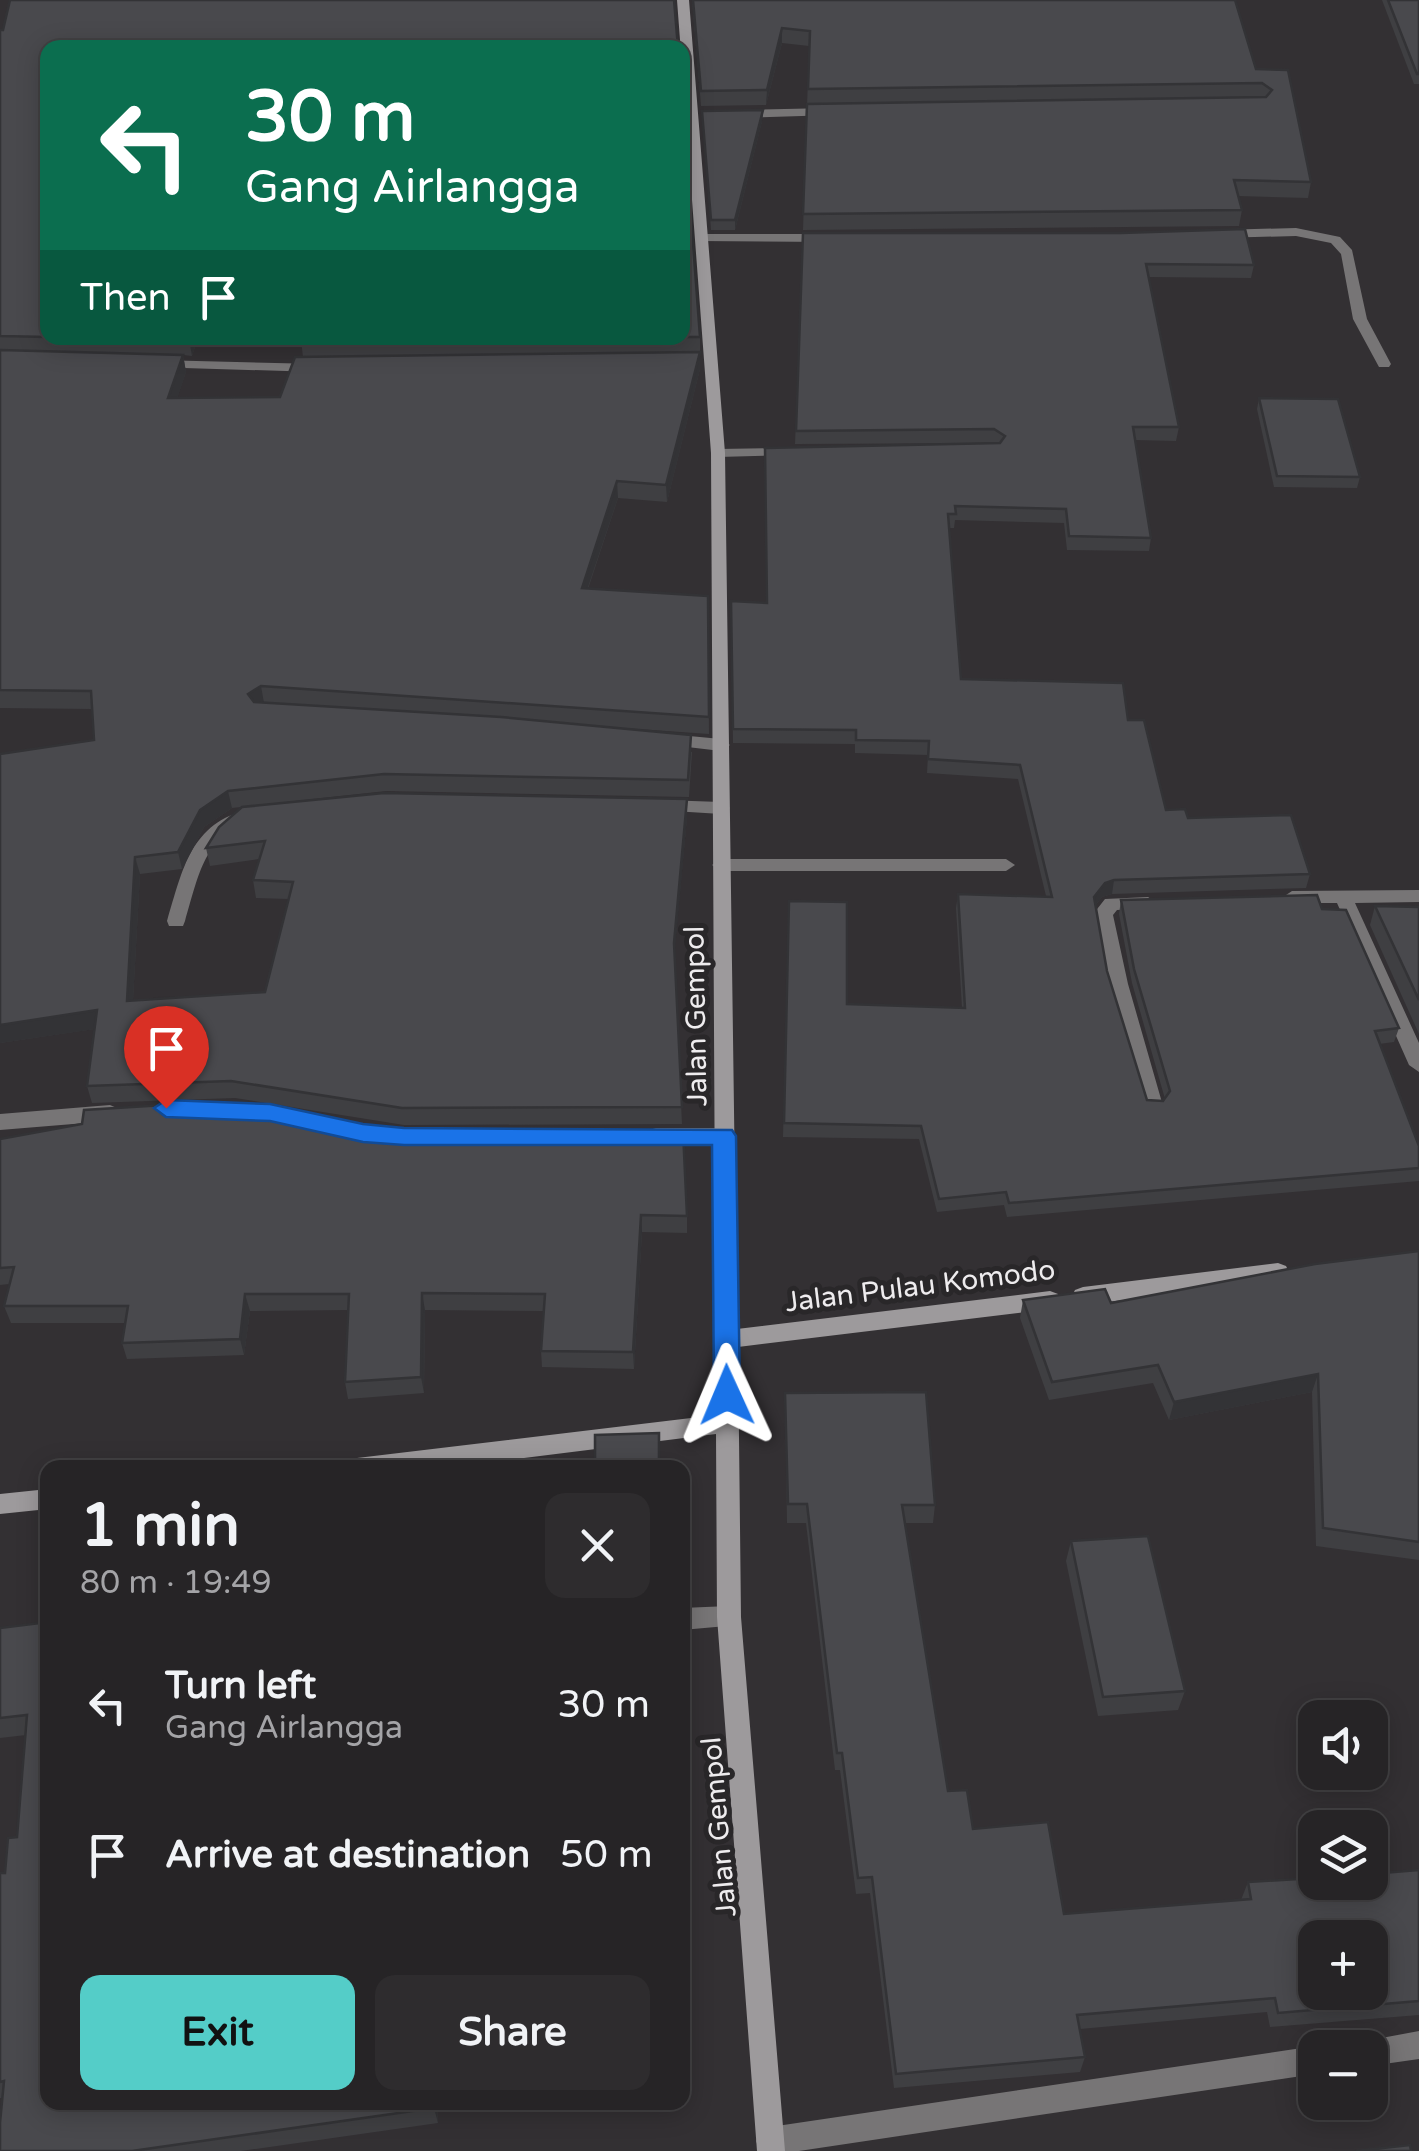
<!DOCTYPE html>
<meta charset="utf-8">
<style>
body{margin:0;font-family:"Varela Round",sans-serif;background:#2e2c2e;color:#f1f3f6;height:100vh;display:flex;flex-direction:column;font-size:38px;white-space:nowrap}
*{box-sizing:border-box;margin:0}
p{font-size:32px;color:#a4a4a7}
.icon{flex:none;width:55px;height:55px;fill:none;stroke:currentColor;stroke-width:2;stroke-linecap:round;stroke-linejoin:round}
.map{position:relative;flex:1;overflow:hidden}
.sheet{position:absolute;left:40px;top:1460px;width:650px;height:650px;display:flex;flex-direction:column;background:#262426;border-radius:20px;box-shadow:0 5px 25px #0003,0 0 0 2px #424143}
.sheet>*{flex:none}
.banner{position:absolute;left:40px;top:40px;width:650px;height:305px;border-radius:20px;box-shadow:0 5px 25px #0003,0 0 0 2px #424143;background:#0b6e4f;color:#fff;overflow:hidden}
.fabs{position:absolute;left:1298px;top:1700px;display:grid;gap:20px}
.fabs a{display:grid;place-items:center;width:90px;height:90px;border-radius:20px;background:#262426;box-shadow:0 5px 25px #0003,0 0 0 2px #424143;font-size:50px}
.pin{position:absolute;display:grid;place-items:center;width:85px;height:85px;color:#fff;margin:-102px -42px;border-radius:50% 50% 50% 0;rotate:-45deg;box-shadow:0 0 10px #0007}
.pin .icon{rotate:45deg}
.me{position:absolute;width:110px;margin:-55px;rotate:359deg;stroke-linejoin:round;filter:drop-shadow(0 0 8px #0008)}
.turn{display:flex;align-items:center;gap:35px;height:210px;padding:0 40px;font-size:45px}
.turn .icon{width:130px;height:130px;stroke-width:2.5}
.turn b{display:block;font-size:70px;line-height:85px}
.then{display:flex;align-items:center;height:95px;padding:0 40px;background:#0003;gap:20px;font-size:38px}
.round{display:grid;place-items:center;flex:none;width:105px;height:105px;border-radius:20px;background:#2e2c2e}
.summary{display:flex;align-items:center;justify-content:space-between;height:170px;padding:0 40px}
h1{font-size:60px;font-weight:700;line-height:75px}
.action{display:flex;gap:20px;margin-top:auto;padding:20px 40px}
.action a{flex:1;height:115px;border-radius:20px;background:#54cdc8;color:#111;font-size:40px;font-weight:700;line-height:115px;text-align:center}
.action a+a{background:#2e2c2e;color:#f1f3f6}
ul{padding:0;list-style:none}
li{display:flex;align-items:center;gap:30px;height:150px;padding:0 40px}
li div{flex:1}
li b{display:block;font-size:38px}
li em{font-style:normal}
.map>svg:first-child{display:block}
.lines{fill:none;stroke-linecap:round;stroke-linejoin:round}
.street{fill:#777576;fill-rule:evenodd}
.secondary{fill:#9d9a9c;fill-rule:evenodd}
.wall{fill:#3f3f42}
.shaded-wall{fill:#333336}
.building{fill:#49494d;stroke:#333336;stroke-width:2.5;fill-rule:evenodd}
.route{fill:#1a73e8;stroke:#114b97;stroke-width:2.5}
.labels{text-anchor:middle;stroke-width:10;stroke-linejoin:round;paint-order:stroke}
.street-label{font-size:28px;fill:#eeecee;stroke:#292729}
</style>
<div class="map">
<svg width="1419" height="2151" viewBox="0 0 1419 2151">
<rect width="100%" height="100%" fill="#333033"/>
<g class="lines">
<g class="street">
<path d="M 830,108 L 836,112 L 834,115 L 739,118 L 733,114 L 739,110 Z"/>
<path d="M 1296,228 L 1340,237 L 1352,250 L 1367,319 L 1391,364 L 1389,367 L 1379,367 L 1353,319 L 1341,254 L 1331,243 L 1296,236 L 1219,238 L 1212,234 L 1219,230 Z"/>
<path d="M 703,234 L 830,234 L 837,238 L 830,242 L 698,241 L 698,235 Z"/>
<path d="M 157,360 L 318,364 L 325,368 L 318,372 L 152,367 L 150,364 Z"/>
<path d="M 790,448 L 797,452 L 795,455 L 718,457 L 711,453 L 718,449 Z"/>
<path d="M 668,734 L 721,739 L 730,745 L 721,751 L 662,744 L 659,740 L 662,736 Z"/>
<path d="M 663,800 L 721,802 L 730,808 L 721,814 L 657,810 L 654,806 L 657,802 Z"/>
<path d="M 250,809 L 259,815 L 256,819 C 204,833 199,875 185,921 L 183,926 L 169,926 L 167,921 C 183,869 190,823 250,809 Z"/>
<path d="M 721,859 L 1006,859 L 1015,865 L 1006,871 L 721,871 L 712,865 Z"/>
<path d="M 1419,890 L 1419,902 L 1355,903 L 1419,1043 L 1419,1072 L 1409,1065 L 1337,903 L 1292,903 L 1283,897 L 1292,891 Z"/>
<path d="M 1148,897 L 1157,903 L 1155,908 L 1117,910 L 1113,915 L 1128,984 L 1163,1106 L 1160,1111 L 1146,1111 L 1143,1106 L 1108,984 L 1094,913 L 1105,899 Z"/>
<path d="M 110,1105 L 117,1108 L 120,1113 L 117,1118 L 110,1121 L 0,1130 L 0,1114 Z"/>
<path d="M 656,1128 L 724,1128 L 731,1130 L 734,1136 L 731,1142 L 724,1144 L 656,1144 L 649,1142 L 646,1136 L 649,1130 Z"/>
<path d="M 729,1606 L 738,1609 L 741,1617 L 738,1625 L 682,1630 L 682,1608 Z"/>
<path d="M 1419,2031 L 1419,2059 L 1370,2066 L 1370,2048 L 1358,2048 L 1360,2042 Z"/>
<path d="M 1315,2046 L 1319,2048 L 1315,2048 L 1315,2074 L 799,2151 L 760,2151 L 756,2141 L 760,2131 L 770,2127 Z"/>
</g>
<g class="secondary">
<path d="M 677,0 L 689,0 L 725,453 L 737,1329 L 1050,1291 L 1058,1294 L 1061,1300 L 1058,1306 L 1050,1309 L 738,1347 L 741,1617 L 785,2151 L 757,2151 L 717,1617 L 716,1434 L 443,1468 L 346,1468 L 349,1461 L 357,1458 L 716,1415 L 711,453 Z"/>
<path d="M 1278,1263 L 1286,1266 L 1289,1272 L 1286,1278 L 1278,1281 L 1083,1305 L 1075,1302 L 1072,1296 L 1075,1290 L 1083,1287 Z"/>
<path d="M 48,1489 L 48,1509 L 0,1514 L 0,1494 Z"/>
</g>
</g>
<g class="wall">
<path d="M 692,0 L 1235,0 L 1256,69 L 1288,70 L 1311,182 L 1308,198 L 1238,196 L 1242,210 L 1239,226 L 803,230 L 809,46 L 782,43 L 766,105 L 701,106 Z"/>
<path d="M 1382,0 L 1419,0 L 1419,84 L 1414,84 Z"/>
<path d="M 0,30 L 48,48 L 198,338 L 192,356 L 183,355 L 186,372 L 177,398 L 280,397 L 303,357 L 301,340 L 686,160 L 700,337 L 700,369 L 667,502 L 618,498 L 588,589 L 708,596 L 709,734 L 609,727 L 692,752 L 689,797 L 386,791 L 232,808 L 204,827 L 182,869 L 140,874 L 133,1000 L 265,992 L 289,899 L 256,898 L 253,880 L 259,859 L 210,866 L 206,848 L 219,827 L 687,799 L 687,817 L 674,956 L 682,1124 L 404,1125 L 235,1098 L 92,1103 L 87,1086 L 94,1029 L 0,1043 L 0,754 L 94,740 L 92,709 L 0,708 Z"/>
<path d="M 763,110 L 762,121 L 735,230 L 711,230 L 702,111 Z"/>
<path d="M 803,233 L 1254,265 L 1251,278 L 1149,277 L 1179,427 L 1176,441 L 1135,440 L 1151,538 L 1149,551 L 1067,550 L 1064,523 L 955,520 L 954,528 L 949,528 L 961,679 L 1128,720 L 1166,810 L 1188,818 L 1310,874 L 1306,888 L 1112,894 L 1102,897 L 1095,906 L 1107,971 L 1147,1100 L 1163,1101 L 1165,1099 L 1132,983 L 1119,914 L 1121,900 L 1322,909 L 1399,1028 L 1394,1042 L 1379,1044 L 1419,1168 L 1419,1181 L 1007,1217 L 1004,1205 L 937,1212 L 919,1139 L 783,1137 L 789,901 L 847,1004 L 962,1008 L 956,908 L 958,894 L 1046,896 L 1018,779 L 927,773 L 928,755 L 855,753 L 855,744 L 733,743 L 731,601 L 766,603 L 995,443 L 795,444 Z"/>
<path d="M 1259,398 L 1360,477 L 1357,488 L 1274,487 L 1257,409 Z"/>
<path d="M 1375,906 L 1419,907 L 1419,1034 L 1370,925 Z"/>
<path d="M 0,1139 L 687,1216 L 687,1233 L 642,1232 L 634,1369 L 542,1367 L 541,1351 L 544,1311 L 425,1310 L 424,1393 L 348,1399 L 345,1382 L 348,1310 L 250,1311 L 244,1355 L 127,1359 L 122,1343 L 125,1323 L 11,1323 L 4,1306 L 9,1284 L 0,1285 Z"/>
<path d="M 1419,1251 L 1419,1560 L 1316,1546 L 1312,1392 L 1169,1420 L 1153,1383 L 1049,1400 L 1020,1318 L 1023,1300 L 1111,1303 Z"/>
<path d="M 785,1393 L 935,1505 L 933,1523 L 905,1523 L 948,1791 L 973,1829 L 1064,1914 L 1241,1900 L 1248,1882 L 1419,1870 L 1419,2015 L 1270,2027 L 1267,2012 L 1080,2029 L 1085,2057 L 1080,2072 L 894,2088 L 870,1893 L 856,1894 L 840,1770 L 835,1770 L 806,1523 L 787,1523 Z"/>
<path d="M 1071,1541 L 1185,1691 L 1178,1710 L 1098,1716 L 1066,1561 Z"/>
<path d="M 41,1623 L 48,2102 L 437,2102 L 438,2123 L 241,2151 L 0,2151 L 2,2098 L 0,2098 L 0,1873 L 5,1873 L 17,1837 L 26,1735 L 0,1738 L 0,1628 Z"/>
</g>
<g class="shaded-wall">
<path d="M 782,28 L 782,43 L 766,105 L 767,90 Z"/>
<path d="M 763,110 L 762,121 L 735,230 L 735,220 Z"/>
<path d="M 686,160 L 686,176 L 682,177 L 682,161 Z"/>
<path d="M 189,338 L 198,338 L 192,356 L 189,339 Z"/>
<path d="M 700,352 L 700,369 L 667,502 L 666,485 Z"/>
<path d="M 183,355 L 186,372 L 172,415 L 168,398 Z"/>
<path d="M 617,481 L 618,498 L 582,605 L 582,588 Z"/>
<path d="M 261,686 L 264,703 L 251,711 L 248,694 Z"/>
<path d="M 228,791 L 232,808 L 204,827 L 182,869 L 178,852 L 200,810 Z"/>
<path d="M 687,799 L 687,817 L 674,960 L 674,943 Z"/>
<path d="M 135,857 L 140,874 L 132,1018 L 127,1001 Z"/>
<path d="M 1114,880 L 1112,894 L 1102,897 L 1091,911 L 1094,897 L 1105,883 Z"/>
<path d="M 97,1010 L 102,1028 L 0,1043 L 0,1025 Z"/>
<path d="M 641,1215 L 642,1232 L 634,1369 L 633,1352 Z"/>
<path d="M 422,1293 L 425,1310 L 424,1393 L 421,1377 Z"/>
<path d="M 245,1294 L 250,1311 L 244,1355 L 240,1339 Z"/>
<path d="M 1318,1374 L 1312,1392 L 1169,1420 L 1174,1402 Z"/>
<path d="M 433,2102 L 437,2102 L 438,2123 L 434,2108 Z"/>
</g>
<g class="building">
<path d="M 10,0 L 674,0 L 678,48 L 48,48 L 48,337 L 0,336 L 0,30 L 3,30 Z"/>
<path d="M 693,0 L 1235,0 L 1256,69 L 1288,70 L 1311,182 L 1234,180 L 1242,210 L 803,214 L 807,104 L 1266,97 L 1272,90 L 1262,83 L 808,89 L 810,31 L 782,28 L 767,90 L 701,91 Z"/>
<path d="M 1388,0 L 1419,0 L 1419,74 L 1417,74 Z"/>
<path d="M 682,110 L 686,160 L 682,161 Z"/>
<path d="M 763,110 L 735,220 L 711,220 L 702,111 Z"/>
<path d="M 682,174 L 688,176 L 700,337 L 682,337 Z"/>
<path d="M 1245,229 L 1254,265 L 1146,264 L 1179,427 L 1133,427 L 1151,538 L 1069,536 L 1066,509 L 955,506 L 956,514 L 948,514 L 961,679 L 1123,683 L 1128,720 L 1144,720 L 1166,810 L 1185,809 L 1188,818 L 1291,815 L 1310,874 L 1114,880 L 1105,883 L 1094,897 L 1107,971 L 1147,1100 L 1163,1101 L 1170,1091 L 1134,969 L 1121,900 L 1317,895 L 1322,909 L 1346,910 L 1399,1028 L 1375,1031 L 1419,1146 L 1419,1168 L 1009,1203 L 1006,1192 L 939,1199 L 921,1126 L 784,1123 L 789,901 L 847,902 L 847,1004 L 965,1008 L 958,894 L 1052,897 L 1020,765 L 928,759 L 929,741 L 856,740 L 856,730 L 733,729 L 731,601 L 767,603 L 765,448 L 1000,443 L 1005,436 L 994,429 L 796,431 L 803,233 L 1121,233 Z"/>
<path d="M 92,338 L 189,338 L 189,339 Z"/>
<path d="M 302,338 L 630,338 L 301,340 Z"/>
<path d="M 0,350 L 183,355 L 168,398 L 280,397 L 295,357 L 700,352 L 666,485 L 617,481 L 582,588 L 708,596 L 709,717 L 261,686 L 248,694 L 254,702 L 501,717 L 691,735 L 688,780 L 384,774 L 228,791 L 200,810 L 178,852 L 135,857 L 127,1001 L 265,992 L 293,882 L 253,880 L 265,841 L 206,848 L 219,827 L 242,807 L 384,793 L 687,799 L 674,943 L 682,1107 L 402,1108 L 231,1081 L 87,1086 L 97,1010 L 0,1025 L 0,754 L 94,740 L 91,691 L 0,690 Z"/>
<path d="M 1259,398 L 1338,399 L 1360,477 L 1277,476 Z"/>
<path d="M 1375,906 L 1419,907 L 1419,1000 Z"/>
<path d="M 197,1103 L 281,1109 L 401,1132 L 683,1131 L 687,1216 L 641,1215 L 633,1352 L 541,1351 L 545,1294 L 422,1293 L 421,1377 L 345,1382 L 349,1294 L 245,1294 L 240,1339 L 122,1343 L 128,1306 L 4,1306 L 14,1267 L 0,1268 L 0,1139 L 82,1124 L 84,1110 Z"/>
<path d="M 1419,1251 L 1419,1542 L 1323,1528 L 1318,1374 L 1174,1402 L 1158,1365 L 1052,1382 L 1023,1300 L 1105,1289 L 1111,1303 L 1315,1264 Z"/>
<path d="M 926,1392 L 935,1505 L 902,1505 L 948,1791 L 967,1790 L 973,1829 L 1048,1822 L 1064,1914 L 1251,1899 L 1248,1882 L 1315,1878 L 1315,1882 L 1370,1882 L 1370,1874 L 1419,1870 L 1419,2001 L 1278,2013 L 1275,1998 L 1077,2015 L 1085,2057 L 896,2074 L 872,1877 L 858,1878 L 842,1753 L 837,1753 L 807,1504 L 788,1504 L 785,1393 ZM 1315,1938 L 1370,1938 L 1370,1992 L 1315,1992 Z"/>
<path d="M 659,1433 L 659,1468 L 595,1468 L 595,1435 Z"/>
<path d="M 1148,1536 L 1185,1691 L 1103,1697 L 1071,1541 Z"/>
<path d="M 48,1551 L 48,2102 L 433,2102 L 434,2108 L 132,2151 L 0,2151 L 0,2123 L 4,2081 L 0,2082 L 0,1873 L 5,1873 L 8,1838 L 17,1837 L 27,1715 L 0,1718 L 0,1628 L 41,1623 Z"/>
<path d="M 1410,2145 L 1411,2151 L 1356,2151 Z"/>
</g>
<path class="route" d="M 166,1100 L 270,1104 L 363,1124 L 404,1128 L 732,1130 L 736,1136 L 740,1395 L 736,1403 L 727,1406 L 718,1403 L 714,1395 L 712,1145 L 404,1145 L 363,1142 L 270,1121 L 166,1117 L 154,1108 Z"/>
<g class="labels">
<g class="street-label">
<text transform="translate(695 1016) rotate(-91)" y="10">Jalan Gempol</text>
<text transform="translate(920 1285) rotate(-7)" y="10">Jalan Pulau Komodo</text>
<text transform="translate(718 1827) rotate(-95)" y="10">Jalan Gempol</text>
</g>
</g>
</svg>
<div class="fabs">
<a><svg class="icon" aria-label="sound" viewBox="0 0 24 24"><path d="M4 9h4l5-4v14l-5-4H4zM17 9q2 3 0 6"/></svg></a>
<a><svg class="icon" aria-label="layers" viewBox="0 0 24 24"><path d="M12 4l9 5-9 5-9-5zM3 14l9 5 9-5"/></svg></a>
<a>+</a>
<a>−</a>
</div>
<div class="pin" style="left:166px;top:1108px;background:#d93025"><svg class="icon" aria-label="arrive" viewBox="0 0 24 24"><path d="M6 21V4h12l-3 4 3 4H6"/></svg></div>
<svg class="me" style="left:727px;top:1395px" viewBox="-20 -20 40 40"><path d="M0-17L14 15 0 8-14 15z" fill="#1a73e8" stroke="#fff" stroke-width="4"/></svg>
<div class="banner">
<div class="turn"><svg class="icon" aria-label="left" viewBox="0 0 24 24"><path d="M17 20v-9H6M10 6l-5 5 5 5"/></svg><div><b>30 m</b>Gang Airlangga</div></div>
<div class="then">Then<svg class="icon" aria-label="arrive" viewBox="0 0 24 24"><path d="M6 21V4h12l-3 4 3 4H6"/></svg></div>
</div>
<section class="sheet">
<div class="summary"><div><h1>1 min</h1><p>80 m · 19:49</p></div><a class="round"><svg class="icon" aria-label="close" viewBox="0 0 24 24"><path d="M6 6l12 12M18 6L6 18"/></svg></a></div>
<ul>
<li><svg class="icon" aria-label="left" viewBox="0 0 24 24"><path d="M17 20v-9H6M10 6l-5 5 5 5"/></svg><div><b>Turn left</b><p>Gang Airlangga</p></div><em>30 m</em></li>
<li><svg class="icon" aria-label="arrive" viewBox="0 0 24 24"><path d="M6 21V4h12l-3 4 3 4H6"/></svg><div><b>Arrive at destination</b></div><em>50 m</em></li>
</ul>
<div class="action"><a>Exit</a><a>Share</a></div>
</section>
</div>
